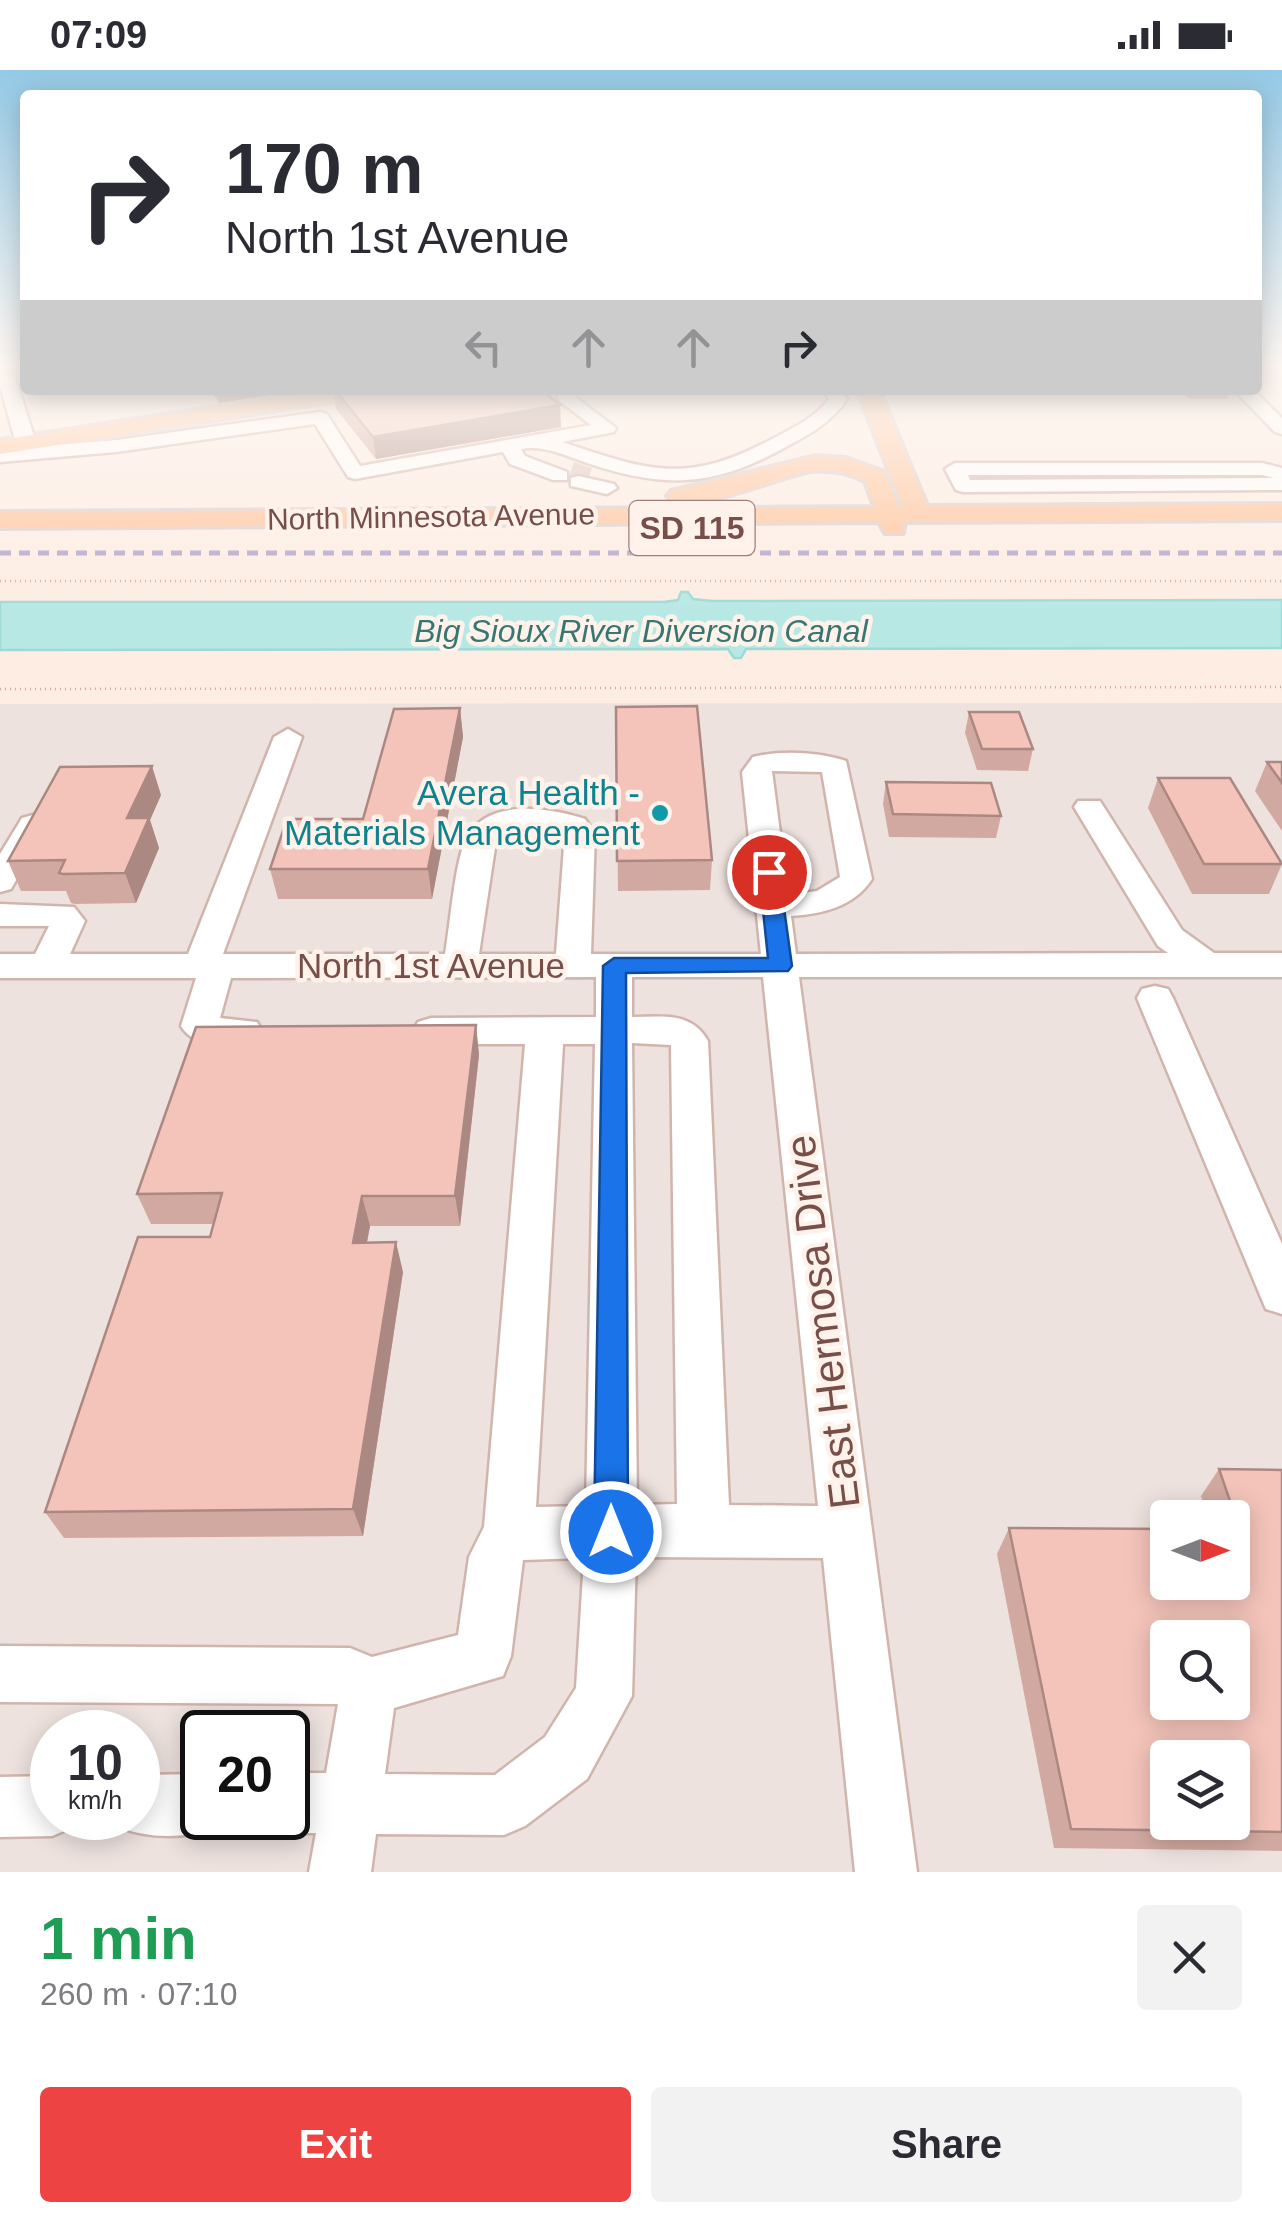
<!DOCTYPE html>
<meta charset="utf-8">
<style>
body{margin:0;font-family:Arial,sans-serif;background:#f2f2f3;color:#2b2b33;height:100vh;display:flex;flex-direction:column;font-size:38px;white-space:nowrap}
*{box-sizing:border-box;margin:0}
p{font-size:32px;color:#7c7c81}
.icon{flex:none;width:55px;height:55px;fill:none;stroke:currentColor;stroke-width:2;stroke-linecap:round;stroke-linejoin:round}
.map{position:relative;height:1802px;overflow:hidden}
.drawer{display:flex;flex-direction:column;background:#fff;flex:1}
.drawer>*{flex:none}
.banner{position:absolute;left:20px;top:20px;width:1242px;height:305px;border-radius:10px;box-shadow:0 5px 25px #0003;background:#fff;color:#2b2b33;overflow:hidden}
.needle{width:65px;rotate:90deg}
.fabs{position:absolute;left:1150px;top:1430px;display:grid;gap:20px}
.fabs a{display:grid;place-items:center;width:100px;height:100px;border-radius:10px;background:#fff;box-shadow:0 5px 25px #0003;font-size:50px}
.speed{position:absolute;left:30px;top:1640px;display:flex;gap:20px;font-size:50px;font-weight:700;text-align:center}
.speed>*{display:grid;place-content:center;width:130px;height:130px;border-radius:50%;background:#fff;box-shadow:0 5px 25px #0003;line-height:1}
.speed small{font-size:25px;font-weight:400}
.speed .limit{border:5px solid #111;border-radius:15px;background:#fff;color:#111}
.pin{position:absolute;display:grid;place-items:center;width:85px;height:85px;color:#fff;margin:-42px;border:5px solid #fff;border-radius:50%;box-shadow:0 2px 10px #0007}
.me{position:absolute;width:110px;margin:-55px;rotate:0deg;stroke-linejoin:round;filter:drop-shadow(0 0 8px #0008)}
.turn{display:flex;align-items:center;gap:35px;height:210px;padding:0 40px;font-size:45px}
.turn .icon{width:130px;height:130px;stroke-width:2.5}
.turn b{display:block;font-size:70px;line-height:85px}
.lanes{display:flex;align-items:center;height:95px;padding:0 40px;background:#0003;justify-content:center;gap:50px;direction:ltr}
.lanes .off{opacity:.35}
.round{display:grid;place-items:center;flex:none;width:105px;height:105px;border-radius:10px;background:#f2f2f3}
.summary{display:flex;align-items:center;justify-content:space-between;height:170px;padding:0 40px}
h1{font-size:60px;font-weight:600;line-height:75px;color:#1e9e55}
.action{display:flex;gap:20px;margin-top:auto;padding:20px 40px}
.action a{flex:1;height:115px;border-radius:10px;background:#ed4343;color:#fff;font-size:40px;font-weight:600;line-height:115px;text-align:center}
.action a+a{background:#f2f2f3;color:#2b2b33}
.status{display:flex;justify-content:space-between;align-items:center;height:70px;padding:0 50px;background:#fff;direction:ltr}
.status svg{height:28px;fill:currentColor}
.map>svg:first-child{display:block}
.industrial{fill:#ede2de;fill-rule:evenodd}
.water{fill:#b7e8e4;stroke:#9ddad6;stroke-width:2.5}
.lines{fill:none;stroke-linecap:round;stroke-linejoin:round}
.minor-tunnel{stroke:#dcc5bc;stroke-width:19;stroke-dasharray:19 10;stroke-linecap:butt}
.minor-casing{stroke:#d1b5ac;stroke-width:5}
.major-casing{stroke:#d9cdcc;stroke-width:6}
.path{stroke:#d9a79d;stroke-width:2.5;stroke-dasharray:1 4;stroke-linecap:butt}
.minor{fill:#fff;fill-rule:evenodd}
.major{fill:#ffc299;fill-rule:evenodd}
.rail{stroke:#ada1c7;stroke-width:5;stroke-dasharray:11 8;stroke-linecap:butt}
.wall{fill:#d2a9a0}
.shaded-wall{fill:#ab8982}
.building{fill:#f4c4ba;stroke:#ab8982;stroke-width:2.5;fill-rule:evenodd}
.route{fill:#1a73e8;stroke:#114b97;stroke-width:2.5}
.culture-dot{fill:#0f9aa8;stroke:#fff2eb;stroke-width:4}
.labels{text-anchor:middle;stroke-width:9;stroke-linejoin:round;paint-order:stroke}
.far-street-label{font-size:30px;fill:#774e48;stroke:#fff2eb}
.shield{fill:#fff2eb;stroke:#a07f79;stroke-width:2.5}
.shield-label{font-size:32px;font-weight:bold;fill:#774e48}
.far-water-label{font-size:32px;font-style:italic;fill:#387672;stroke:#fff2eb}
.culture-label{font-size:35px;fill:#0d838f;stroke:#fff2eb;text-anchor:end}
.street-label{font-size:35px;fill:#774e48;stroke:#fff2eb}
.near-street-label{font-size:42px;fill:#774e48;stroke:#fff2eb}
</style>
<div class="status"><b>07:09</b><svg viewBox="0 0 49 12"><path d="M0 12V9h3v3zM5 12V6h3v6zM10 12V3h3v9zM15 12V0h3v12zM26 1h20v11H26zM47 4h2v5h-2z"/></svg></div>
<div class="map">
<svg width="1282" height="1802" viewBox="0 0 1282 1802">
<rect width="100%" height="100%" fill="#fdede3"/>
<path class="industrial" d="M 1282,633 L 1282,1802 L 0,1802 L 0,634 ZM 1168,1448 L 1232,1448 L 1232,1512 L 1168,1512 ZM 1168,1568 L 1232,1568 L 1232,1632 L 1168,1632 ZM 52,1662 L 138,1662 L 138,1748 L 52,1748 ZM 202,1662 L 288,1662 L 288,1748 L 202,1748 ZM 1168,1688 L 1232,1688 L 1232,1752 L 1168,1752 Z"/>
<path class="water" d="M 681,522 L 688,522 L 693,529 L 712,531 L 1282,530 L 1282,578 L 746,579 L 741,588 L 734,588 L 728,579 L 0,580 L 0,532 L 664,532 L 678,530 Z"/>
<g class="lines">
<path class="minor-tunnel" d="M 571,401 L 589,407"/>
<defs>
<g id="minor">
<path d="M 0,298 L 14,304 L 36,373 L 31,377 L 116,370 L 320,342 L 327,344 L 360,396 L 591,355 L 557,329 L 560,320 L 578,320 L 575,327 L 616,358 L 614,362 L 562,372 C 649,401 686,415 772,369 C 793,358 815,348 829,329 L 824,320 L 842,320 L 847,329 C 831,354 806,366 780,380 C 710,418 662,418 587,393 C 564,385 544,375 521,379 L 525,386 L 567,402 L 567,410 L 553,410 L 510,394 L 503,382 L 355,409 L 348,407 L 315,354 L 116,382 L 0,392 L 0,380 L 24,378 L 16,373 L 0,316 Z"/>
<path d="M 1234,320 L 1253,320 L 1282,348 L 1282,364 L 1275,362 Z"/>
<path d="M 955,393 L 1262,393 L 1282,398 L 1282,420 L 963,422 L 956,420 L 945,399 ZM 968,405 L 1262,405 L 1274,408 L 970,410 Z"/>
<path d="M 578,406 L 614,414 L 617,418 L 607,424 L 571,416 L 571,408 Z"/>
<path d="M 288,659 L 302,667 L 223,884 L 445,884 C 450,856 455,788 467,767 C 489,727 551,738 585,749 L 595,763 L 591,884 L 761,884 L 742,702 L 753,687 C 782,680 818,682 846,691 L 872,809 C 854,837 822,844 791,846 L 796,884 L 1168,883 L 1158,876 L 1074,737 L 1078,731 L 1100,731 L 1182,860 L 1214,883 L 1282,883 L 1282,907 L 799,907 L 917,1802 L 855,1802 L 823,1488 L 636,1487 L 632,1626 L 587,1709 L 525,1756 L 504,1765 L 376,1764 L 371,1802 L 309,1802 L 316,1763 L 288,1763 L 267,1754 L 264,1748 L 288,1748 L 288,1703 L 326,1703 L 338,1634 L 0,1632 L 0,1576 L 350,1578 L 372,1587 L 458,1565 L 469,1487 L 484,1457 L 525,974 L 431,974 L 418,970 L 413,961 L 418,952 L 431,948 L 596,947 L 596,907 L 231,908 L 220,948 L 257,952 L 262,961 L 257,970 C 234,977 195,980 181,956 L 196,908 L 0,908 L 0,884 L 35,884 L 49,856 L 0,856 L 0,834 L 74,837 L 85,851 L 70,884 L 188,884 L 274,667 ZM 772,701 L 822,702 L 840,807 L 817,821 L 788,825 ZM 524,757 L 550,758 L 565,763 L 556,884 L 479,884 L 496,771 L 510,760 ZM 632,907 L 763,907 L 818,1436 L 729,1435 L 708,971 C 691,941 662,947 632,947 ZM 632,973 L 671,975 L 677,1434 L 637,1435 ZM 563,974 L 595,974 L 586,1436 L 536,1437 ZM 584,1488 L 576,1618 L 545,1667 L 495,1705 L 385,1704 L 394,1638 L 503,1606 L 511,1586 L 523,1490 Z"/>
<path d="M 33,745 L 44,748 L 48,754 L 11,819 L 0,822 L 0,784 L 22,748 Z"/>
<path d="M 1155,916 L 1168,919 L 1173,928 L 1282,1174 L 1282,1244 L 1266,1239 L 1260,1225 L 1137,928 L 1142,919 Z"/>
<path d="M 202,1704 L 202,1748 L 226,1748 L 223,1755 C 191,1769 149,1770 117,1756 L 113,1748 L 138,1748 L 138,1705 Z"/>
<path d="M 52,1706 L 52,1748 L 77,1748 L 73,1757 L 52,1766 L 0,1767 L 0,1707 Z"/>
</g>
<g id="major">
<path d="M 327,320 L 380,320 L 369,326 L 0,384 L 0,370 Z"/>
<path d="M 857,320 L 879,320 L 926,433 L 923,436 L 1282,434 L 1282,450 L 905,452 L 903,463 L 885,463 L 879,452 L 0,458 L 0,442 L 874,437 L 865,411 C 847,402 831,399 811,401 C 781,405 688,449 667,426 L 671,421 L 816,386 L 846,388 L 885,402 L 899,437 L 903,437 Z"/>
</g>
</defs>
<use href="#minor" class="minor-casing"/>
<use href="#major" class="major-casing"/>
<g class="path">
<path d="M 0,511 L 1282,511"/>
<path d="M 0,619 L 1282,617"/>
</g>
<use href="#minor" class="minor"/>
<use href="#major" class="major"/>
<path class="rail" d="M 0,483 L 1282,483"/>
</g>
<g class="wall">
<path d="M 210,320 L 302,320 L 219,333 Z"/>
<path d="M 333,320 L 542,320 L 561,357 L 376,389 L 336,339 Z"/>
<path d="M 1181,320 L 1230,320 L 1227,329 L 1189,329 Z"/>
<path d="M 616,637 L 712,790 L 710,820 L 618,821 Z"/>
<path d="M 460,638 L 463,667 L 432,829 L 278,829 L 270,799 L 363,749 Z"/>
<path d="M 969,642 L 1033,679 L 1028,701 L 977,700 L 965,663 Z"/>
<path d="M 1267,692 L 1282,692 L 1282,761 L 1255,721 Z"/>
<path d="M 1158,708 L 1282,794 L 1269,824 L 1192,824 L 1148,738 Z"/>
<path d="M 886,712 L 1001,746 L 996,768 L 889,767 L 883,734 Z"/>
<path d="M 161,725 L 150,750 L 159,778 L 136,833 L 75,834 L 71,833 L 66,821 L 21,821 L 8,791 Z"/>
<path d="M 476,955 L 479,985 L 460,1156 L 370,1156 L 367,1173 L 403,1202 L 363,1466 L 64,1468 L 45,1442 L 210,1167 L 214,1154 L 151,1154 L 137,1124 Z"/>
<path d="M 1219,1399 L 1282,1400 L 1282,1781 L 1054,1778 L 997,1484 L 1009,1458 L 1232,1512 L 1232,1448 L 1208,1448 L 1201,1426 Z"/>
</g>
<g class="shaded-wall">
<path d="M 216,320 L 302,320 L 219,333 Z"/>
<path d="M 560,335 L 561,357 L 376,389 L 373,367 Z"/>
<path d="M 460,638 L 463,667 L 432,829 L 428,799 Z"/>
<path d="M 152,696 L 161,725 L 150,750 L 159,778 L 136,833 L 125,803 L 127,748 Z"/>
<path d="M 476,955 L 479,985 L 460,1156 L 455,1126 Z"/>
<path d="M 362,1126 L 370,1156 L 361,1202 L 353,1173 Z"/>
<path d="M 396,1172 L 403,1202 L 363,1466 L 353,1439 Z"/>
</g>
<g class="building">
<path d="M 335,320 L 542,320 L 560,335 L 373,367 Z"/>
<path d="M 697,636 L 712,790 L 617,791 L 616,637 Z"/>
<path d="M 460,638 L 428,799 L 270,799 L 287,749 L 363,749 L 394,639 Z"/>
<path d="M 969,642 L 1019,642 L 1033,679 L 982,679 Z"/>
<path d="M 1267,692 L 1282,692 L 1282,713 Z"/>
<path d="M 152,696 L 127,748 L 149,748 L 125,803 L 63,804 L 59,803 L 65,790 L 8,791 L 60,697 Z"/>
<path d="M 1158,708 L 1230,708 L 1282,794 L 1204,794 Z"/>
<path d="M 886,712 L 991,713 L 1001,746 L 893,744 Z"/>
<path d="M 476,955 L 455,1126 L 362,1126 L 353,1173 L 396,1172 L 353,1439 L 45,1442 L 138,1167 L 210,1167 L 222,1123 L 137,1124 L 196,957 Z"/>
<path d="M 1219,1399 L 1282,1400 L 1282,1762 L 1071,1759 L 1009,1458 L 1168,1459 L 1168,1512 L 1232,1512 L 1232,1460 L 1240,1460 ZM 1168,1568 L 1232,1568 L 1232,1632 L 1168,1632 ZM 1168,1688 L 1232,1688 L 1232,1752 L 1168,1752 Z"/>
</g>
<linearGradient id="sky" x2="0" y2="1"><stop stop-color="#94c9e6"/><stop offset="0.54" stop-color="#fef7f2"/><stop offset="1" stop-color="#fef7f2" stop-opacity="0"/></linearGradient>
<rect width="1282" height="548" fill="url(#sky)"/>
<path class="route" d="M 769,796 L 779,802 L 792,896 L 788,901 L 626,903 L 628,1462 L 623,1474 L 611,1479 L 599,1474 L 594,1462 L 603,896 L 614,888 L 768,888 L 759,802 Z"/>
<circle class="culture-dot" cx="660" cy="743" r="10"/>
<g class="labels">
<g class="far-street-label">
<text transform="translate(431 447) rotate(-1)" y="10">North Minnesota Avenue</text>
</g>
<rect class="shield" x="629.5" y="431" width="125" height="54" rx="8"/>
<g class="shield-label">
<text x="692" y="469">SD 115</text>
</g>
<g class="far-water-label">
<text x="641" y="572">Big Sioux River Diversion Canal</text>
</g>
<g class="culture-label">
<text x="640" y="735">Avera Health -<tspan x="640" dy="40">Materials Management</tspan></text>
</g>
<g class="street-label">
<text x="431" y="908">North 1st Avenue</text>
</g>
<g class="near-street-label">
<text transform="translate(822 1252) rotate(-97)" y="15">East Hermosa Drive</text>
</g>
</g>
</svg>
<div class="fabs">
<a><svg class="needle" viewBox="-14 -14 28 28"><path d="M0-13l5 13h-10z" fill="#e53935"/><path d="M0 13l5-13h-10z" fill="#7c7c81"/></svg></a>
<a><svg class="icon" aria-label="search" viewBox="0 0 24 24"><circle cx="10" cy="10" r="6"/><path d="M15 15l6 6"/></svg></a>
<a><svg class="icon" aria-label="layers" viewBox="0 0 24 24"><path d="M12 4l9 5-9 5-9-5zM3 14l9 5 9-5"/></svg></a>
</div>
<div class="speed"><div>10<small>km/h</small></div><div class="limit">20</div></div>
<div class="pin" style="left:769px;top:802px;background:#d93025"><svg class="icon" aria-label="arrive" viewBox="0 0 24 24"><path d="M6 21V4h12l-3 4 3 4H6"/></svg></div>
<svg class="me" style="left:611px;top:1462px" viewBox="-20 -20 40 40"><circle r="17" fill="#1a73e8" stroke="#fff" stroke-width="3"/><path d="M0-11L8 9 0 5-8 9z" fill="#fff"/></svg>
<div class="banner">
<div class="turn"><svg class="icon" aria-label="right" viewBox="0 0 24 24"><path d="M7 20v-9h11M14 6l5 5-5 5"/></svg><div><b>170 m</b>North 1st Avenue</div></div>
<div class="lanes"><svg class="icon off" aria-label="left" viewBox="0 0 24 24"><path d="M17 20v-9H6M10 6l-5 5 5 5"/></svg><svg class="icon off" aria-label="ahead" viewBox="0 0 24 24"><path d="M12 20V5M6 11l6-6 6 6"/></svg><svg class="icon off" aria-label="ahead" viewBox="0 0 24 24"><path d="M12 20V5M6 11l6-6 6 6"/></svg><svg class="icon" aria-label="right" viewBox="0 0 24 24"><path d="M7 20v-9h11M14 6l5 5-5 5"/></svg></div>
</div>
</div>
<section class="drawer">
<div class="summary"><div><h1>1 min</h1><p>260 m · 07:10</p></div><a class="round"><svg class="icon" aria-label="close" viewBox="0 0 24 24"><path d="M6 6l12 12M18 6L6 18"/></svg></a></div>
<div class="action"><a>Exit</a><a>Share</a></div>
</section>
